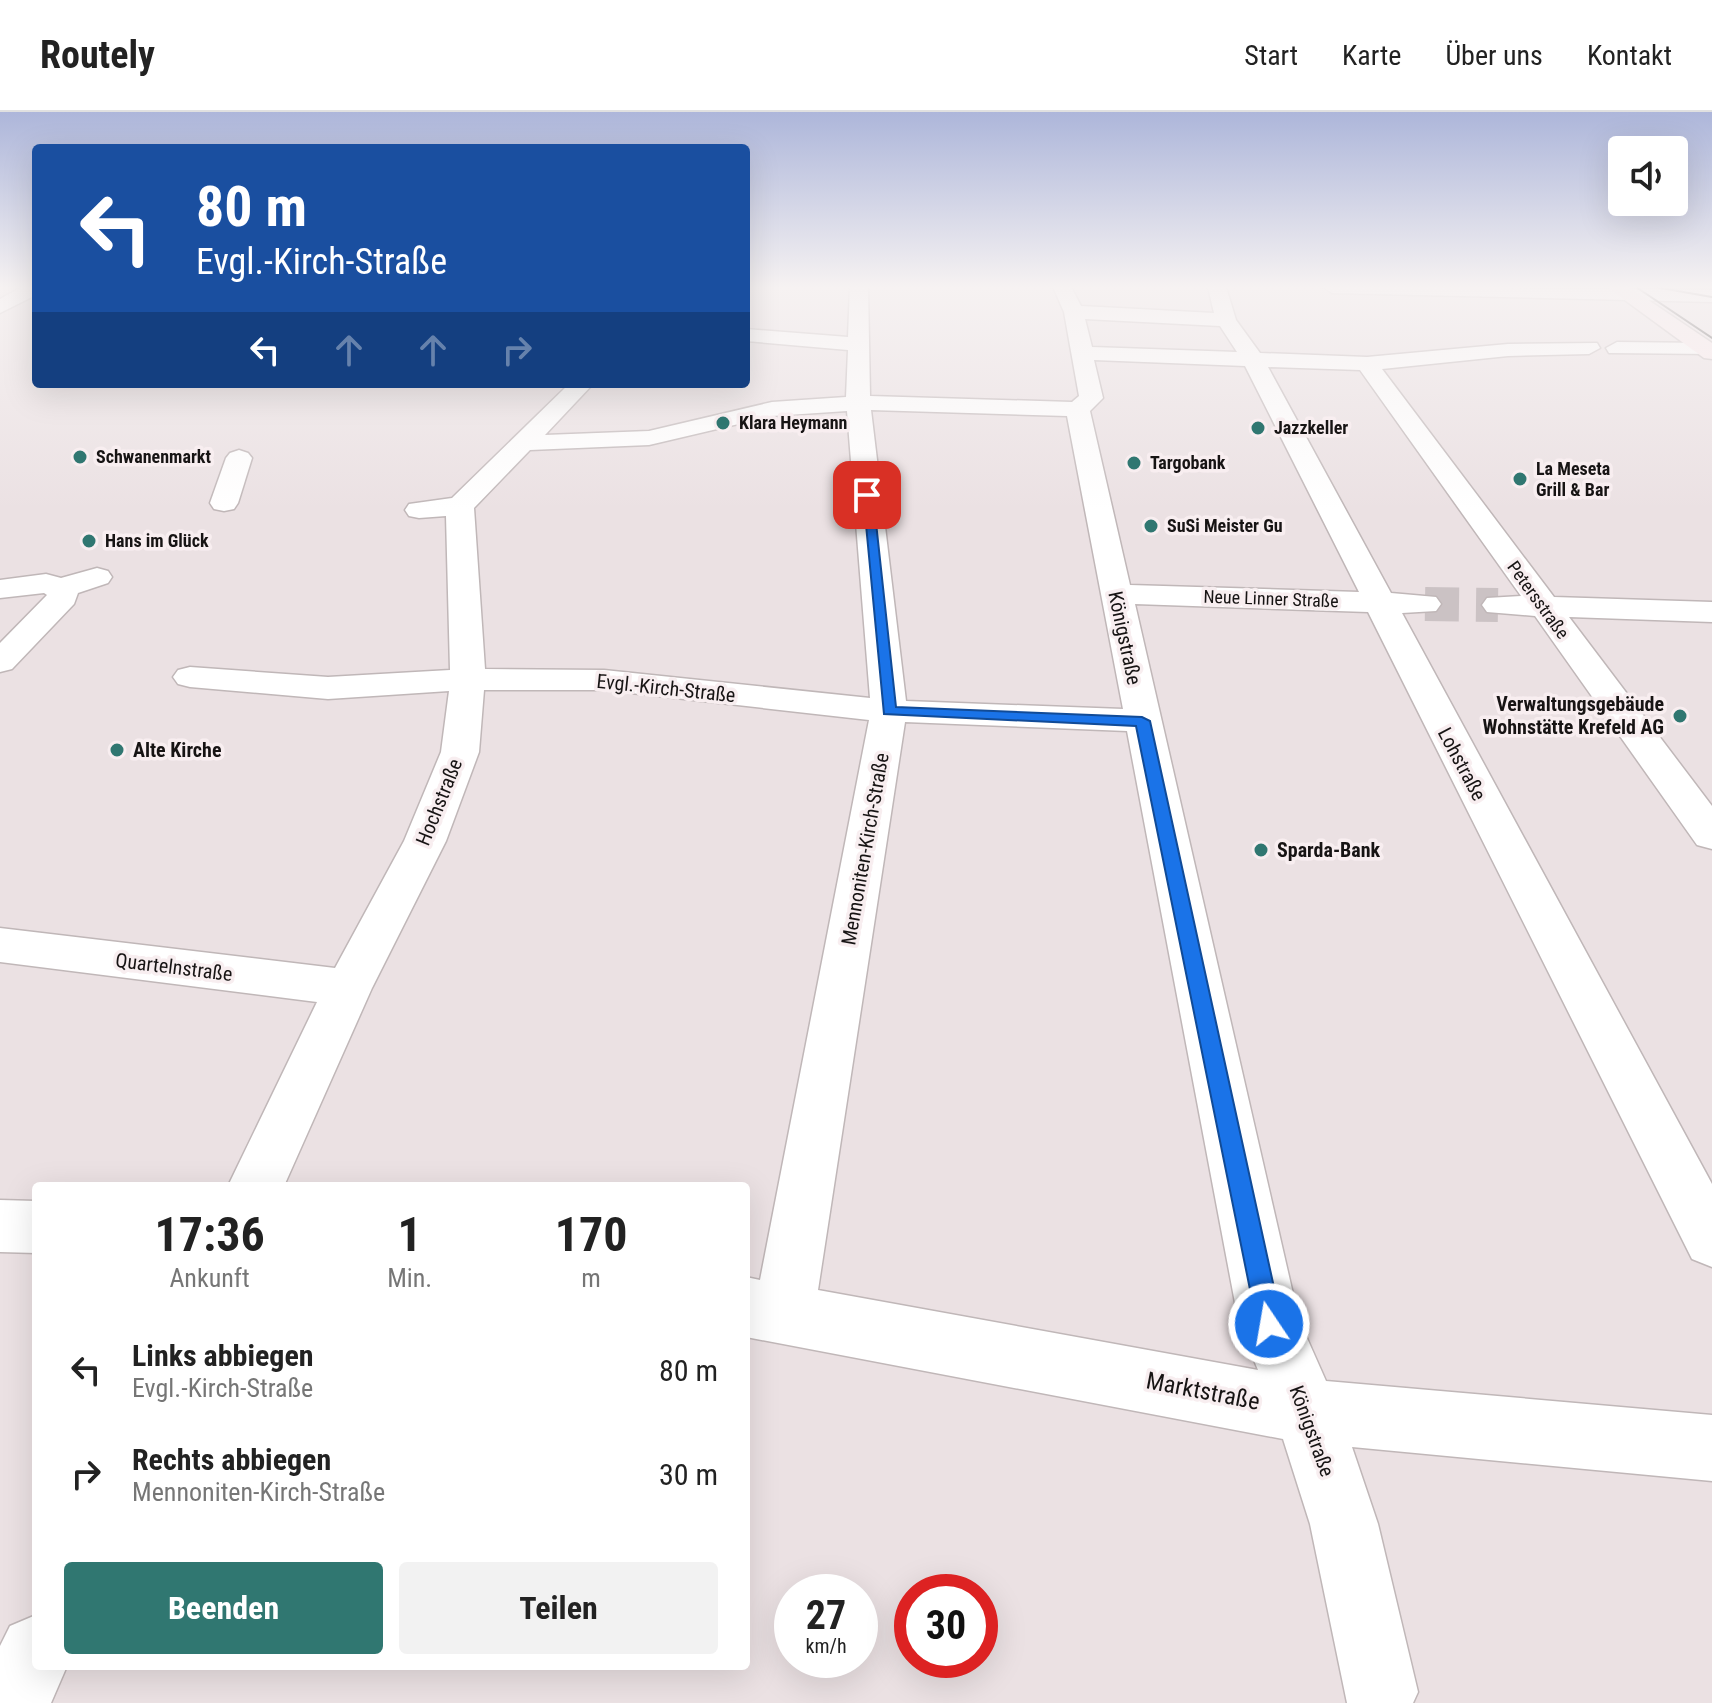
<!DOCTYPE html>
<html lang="de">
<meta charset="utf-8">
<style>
body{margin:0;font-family:"Roboto Condensed",sans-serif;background:#f2f2f2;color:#222;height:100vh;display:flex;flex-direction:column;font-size:30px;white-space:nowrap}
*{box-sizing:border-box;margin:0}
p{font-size:26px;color:#767676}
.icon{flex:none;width:44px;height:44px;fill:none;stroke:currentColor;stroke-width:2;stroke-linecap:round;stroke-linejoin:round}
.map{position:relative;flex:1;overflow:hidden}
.panel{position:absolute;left:32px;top:1070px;width:718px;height:488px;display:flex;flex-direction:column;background:#fff;border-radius:8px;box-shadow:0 8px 32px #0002}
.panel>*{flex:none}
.banner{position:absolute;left:32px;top:32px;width:718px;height:244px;border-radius:8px;box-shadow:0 8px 32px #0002;background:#1a4fa0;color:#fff;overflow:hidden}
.buttons{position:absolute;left:1608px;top:24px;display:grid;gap:16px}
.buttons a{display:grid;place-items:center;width:80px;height:80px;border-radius:8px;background:#fff;box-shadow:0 8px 32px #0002;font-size:40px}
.speed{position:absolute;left:774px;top:1462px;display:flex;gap:16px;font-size:40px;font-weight:700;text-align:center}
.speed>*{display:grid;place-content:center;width:104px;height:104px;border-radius:50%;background:#fff;box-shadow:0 8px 32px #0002;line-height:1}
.speed small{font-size:20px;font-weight:400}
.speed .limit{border:12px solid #d22;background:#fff;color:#111}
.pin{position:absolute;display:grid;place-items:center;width:68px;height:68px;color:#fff;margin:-34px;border-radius:16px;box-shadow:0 4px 12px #0006}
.me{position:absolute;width:88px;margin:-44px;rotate:348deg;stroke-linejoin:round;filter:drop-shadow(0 0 6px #0008)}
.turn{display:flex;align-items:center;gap:28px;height:168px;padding:0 32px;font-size:36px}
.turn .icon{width:104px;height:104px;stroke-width:2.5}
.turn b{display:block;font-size:56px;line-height:68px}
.lanes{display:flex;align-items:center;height:76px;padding:0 32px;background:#0003;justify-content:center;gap:40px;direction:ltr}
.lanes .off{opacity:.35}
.eta{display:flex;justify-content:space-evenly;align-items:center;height:136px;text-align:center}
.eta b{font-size:48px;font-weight:700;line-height:56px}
.cta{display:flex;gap:16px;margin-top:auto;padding:16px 32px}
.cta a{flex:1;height:92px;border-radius:8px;background:#307771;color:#fff;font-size:32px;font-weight:700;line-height:92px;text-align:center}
.cta a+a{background:#f2f2f2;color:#222}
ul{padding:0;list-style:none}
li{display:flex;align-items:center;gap:24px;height:104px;padding:0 32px}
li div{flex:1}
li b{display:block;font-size:30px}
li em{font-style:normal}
header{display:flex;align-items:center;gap:48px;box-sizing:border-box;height:112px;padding:0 40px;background:#fff;border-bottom:2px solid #e0e0e0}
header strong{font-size:38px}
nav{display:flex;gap:44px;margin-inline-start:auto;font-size:28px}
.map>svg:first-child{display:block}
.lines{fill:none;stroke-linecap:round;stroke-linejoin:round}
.street-tunnel{stroke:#cbc2c4;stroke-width:34;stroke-dasharray:34 17;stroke-linecap:butt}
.street-casing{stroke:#c0b7b8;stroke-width:3}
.secondary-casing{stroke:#c0b7b8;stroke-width:3}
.street{fill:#fff;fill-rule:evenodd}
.secondary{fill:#fceaed;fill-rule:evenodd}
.tram{stroke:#423e3e;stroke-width:2}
.route{fill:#1a73e8;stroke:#114b97;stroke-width:2}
.poi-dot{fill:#307771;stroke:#f8eef0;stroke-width:3}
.labels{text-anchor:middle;stroke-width:7;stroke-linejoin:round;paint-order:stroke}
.far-poi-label{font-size:18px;font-weight:bold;fill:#171414;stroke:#f8eef0;text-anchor:start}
.far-street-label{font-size:18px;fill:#171414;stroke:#f8eef0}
.street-label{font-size:20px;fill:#171414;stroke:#f8eef0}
.poi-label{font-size:20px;font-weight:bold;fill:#171414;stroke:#f8eef0;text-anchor:start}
.near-street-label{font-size:24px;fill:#171414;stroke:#f8eef0}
</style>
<header>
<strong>Routely</strong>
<nav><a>Start</a><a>Karte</a><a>Über uns</a><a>Kontakt</a></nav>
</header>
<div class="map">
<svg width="1712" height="1591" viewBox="0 0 1712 1591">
<rect width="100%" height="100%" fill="#ebe1e3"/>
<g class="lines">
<path class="street-tunnel" d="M 1425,492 L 1498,493"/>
<defs>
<g id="street">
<path d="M 22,175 L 36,175 L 36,183 L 0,201 L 0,187 Z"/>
<path d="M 850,175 L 868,175 L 870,284 L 1072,290 L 1079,284 L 1064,200 L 1053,175 L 1071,175 L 1081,194 L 1214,201 L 1208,175 L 1226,175 L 1236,208 L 1260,241 L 1367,245 L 1508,232 L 1597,231 L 1600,236 L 1589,242 L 1508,244 L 1382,257 L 1554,485 L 1712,490 L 1712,510 L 1569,505 L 1712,694 L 1712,737 L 1697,733 L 1535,504 L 1487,500 L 1482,493 L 1487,486 L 1521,484 L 1360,258 L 1268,255 L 1391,481 L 1436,485 L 1441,492 L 1436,499 L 1402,501 L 1712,1072 L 1712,1155 L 1692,1147 L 1368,500 L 1135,492 L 1299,1208 L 1326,1269 L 1712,1303 L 1712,1369 L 1352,1335 L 1378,1412 L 1418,1580 L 1413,1591 L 1347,1591 L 1310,1412 L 1283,1327 L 746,1225 L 746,1165 L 760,1168 L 869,608 L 604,578 L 484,578 L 479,640 L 446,729 L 372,876 L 284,1074 L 228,1074 L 317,890 L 0,850 L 0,816 L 335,856 L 404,729 L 441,640 L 449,579 L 328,587 L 190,575 L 178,572 L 173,565 L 178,558 L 190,555 L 328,565 L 450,558 L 446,404 L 419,406 L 409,404 L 405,398 L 409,392 L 452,386 L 569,272 L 593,272 L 545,323 L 649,319 L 772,290 L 846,285 L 848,238 L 746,229 L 746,217 L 848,225 ZM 1085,207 L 1220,214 L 1237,240 L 1092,235 ZM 1094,248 L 1245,254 L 1359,480 L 1130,473 L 1090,299 L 1103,286 ZM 871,298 L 1067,304 L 1123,597 L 906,589 ZM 847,299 L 870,586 L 604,558 L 485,557 L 474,396 L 530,338 L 649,333 L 772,304 ZM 905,610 L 1127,619 L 1239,1212 L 1258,1258 L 818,1178 Z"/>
<path d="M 1323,175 L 1712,178 L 1712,190 L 1332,181 Z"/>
<path d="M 1617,230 L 1706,231 L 1712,232 L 1712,242 L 1609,241 L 1606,236 Z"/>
<path d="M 239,338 L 248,341 L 252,346 L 238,391 L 234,397 L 224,399 L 214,397 L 210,391 L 226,346 L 230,341 Z"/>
<path d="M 97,456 L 108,459 L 112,465 L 108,471 L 78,481 L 74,492 L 12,557 L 0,560 L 0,531 L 47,483 L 44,481 L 0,486 L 0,468 L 46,462 L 61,466 Z"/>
<path d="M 0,1088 L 36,1089 L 36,1141 L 0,1140 Z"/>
<path d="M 36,1503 L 36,1554 L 67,1554 L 51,1591 L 0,1591 L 0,1534 L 10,1514 Z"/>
</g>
<path id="secondary" d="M 1607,175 L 1629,175 L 1712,231 L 1712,247 L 1704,246 Z"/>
</defs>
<use href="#street" class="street-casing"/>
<use href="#secondary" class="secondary-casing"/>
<use href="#street" class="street"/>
<use href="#secondary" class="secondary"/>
<g class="tram">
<path d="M 1636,175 L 1712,226"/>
<path d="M 1655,175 L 1712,185"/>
</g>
</g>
<linearGradient id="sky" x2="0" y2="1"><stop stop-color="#adb6da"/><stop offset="0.44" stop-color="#f6f2f2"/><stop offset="1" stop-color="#f6f2f2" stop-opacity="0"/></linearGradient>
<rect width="1712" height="398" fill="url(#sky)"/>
<path class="route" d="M 863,381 L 873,383 L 896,595 L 1142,605 L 1150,609 L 1282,1212 L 1278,1221 L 1269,1225 L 1260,1221 L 1257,1212 L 1136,614 L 884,602 Z"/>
<g class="poi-dot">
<circle cx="723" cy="311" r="8"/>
<circle cx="1258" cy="316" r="8"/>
<circle cx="80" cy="345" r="8"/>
<circle cx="1134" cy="351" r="8"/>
<circle cx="1520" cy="367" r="8"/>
<circle cx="1151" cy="414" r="8"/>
<circle cx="89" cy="429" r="8"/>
<circle cx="1680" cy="604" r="8"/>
<circle cx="117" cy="638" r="8"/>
<circle cx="1261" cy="738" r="8"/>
</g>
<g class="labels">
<g class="far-poi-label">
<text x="739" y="317">Klara Heymann</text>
<text x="1274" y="322">Jazzkeller</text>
<text x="96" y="351">Schwanenmarkt</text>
<text x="1150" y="357">Targobank</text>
<text x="1536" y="363">La Meseta<tspan x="1536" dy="21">Grill &amp; Bar</tspan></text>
<text x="1167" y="420">SuSi Meister Gu</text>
<text x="105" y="435">Hans im Glück</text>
</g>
<g class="far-street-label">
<text transform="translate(1271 487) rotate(2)" y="6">Neue Linner Straße</text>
<text transform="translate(1538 488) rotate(54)" y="6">Petersstraße</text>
</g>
<g class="street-label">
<text transform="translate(1125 526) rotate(78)" y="7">Königstraße</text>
<text transform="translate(666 576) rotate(6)" y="7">Evgl.-Kirch-Straße</text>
<text transform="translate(1462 652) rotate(62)" y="7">Lohstraße</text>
<text transform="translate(439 690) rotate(-68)" y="7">Hochstraße</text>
<text transform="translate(865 737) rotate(-80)" y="7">Mennoniten-Kirch-Straße</text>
<text transform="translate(174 855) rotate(7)" y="7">Quartelnstraße</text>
<text transform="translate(1312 1319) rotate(70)" y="7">Königstraße</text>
</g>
<g class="poi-label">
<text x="1664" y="599" text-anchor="end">Verwaltungsgebäude<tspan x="1664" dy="23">Wohnstätte Krefeld AG</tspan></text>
<text x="133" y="645">Alte Kirche</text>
<text x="1277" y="745">Sparda-Bank</text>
</g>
<g class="near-street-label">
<text transform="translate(1203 1279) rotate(11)" y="8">Marktstraße</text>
</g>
</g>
</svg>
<div class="buttons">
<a><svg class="icon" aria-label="sound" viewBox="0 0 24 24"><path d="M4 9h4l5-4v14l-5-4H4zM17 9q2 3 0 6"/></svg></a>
</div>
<div class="speed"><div>27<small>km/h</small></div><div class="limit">30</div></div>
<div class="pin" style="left:867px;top:383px;background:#d93025"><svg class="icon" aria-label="arrive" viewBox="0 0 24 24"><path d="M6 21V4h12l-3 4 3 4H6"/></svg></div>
<svg class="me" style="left:1269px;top:1212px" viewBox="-20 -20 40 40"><circle r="17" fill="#1a73e8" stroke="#fff" stroke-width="3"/><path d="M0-11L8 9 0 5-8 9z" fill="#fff"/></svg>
<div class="banner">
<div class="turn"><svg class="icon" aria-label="left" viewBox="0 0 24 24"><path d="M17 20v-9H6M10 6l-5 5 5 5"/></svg><div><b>80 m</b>Evgl.-Kirch-Straße</div></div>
<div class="lanes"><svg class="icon" aria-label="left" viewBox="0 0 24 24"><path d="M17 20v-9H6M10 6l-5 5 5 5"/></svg><svg class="icon off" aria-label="ahead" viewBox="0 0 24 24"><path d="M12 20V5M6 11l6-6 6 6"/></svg><svg class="icon off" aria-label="ahead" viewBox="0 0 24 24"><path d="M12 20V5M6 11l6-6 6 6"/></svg><svg class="icon off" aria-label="right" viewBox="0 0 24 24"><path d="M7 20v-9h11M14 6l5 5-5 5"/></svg></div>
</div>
<section class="panel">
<div class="eta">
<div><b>17:36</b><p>Ankunft</p></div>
<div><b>1</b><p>Min.</p></div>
<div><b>170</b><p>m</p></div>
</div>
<ul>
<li><svg class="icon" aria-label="left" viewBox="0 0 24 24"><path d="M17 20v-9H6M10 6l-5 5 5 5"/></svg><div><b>Links abbiegen</b><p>Evgl.-Kirch-Straße</p></div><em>80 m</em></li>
<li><svg class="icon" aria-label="right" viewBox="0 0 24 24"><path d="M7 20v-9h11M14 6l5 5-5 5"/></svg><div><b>Rechts abbiegen</b><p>Mennoniten-Kirch-Straße</p></div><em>30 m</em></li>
</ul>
<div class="cta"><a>Beenden</a><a>Teilen</a></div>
</section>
</div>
